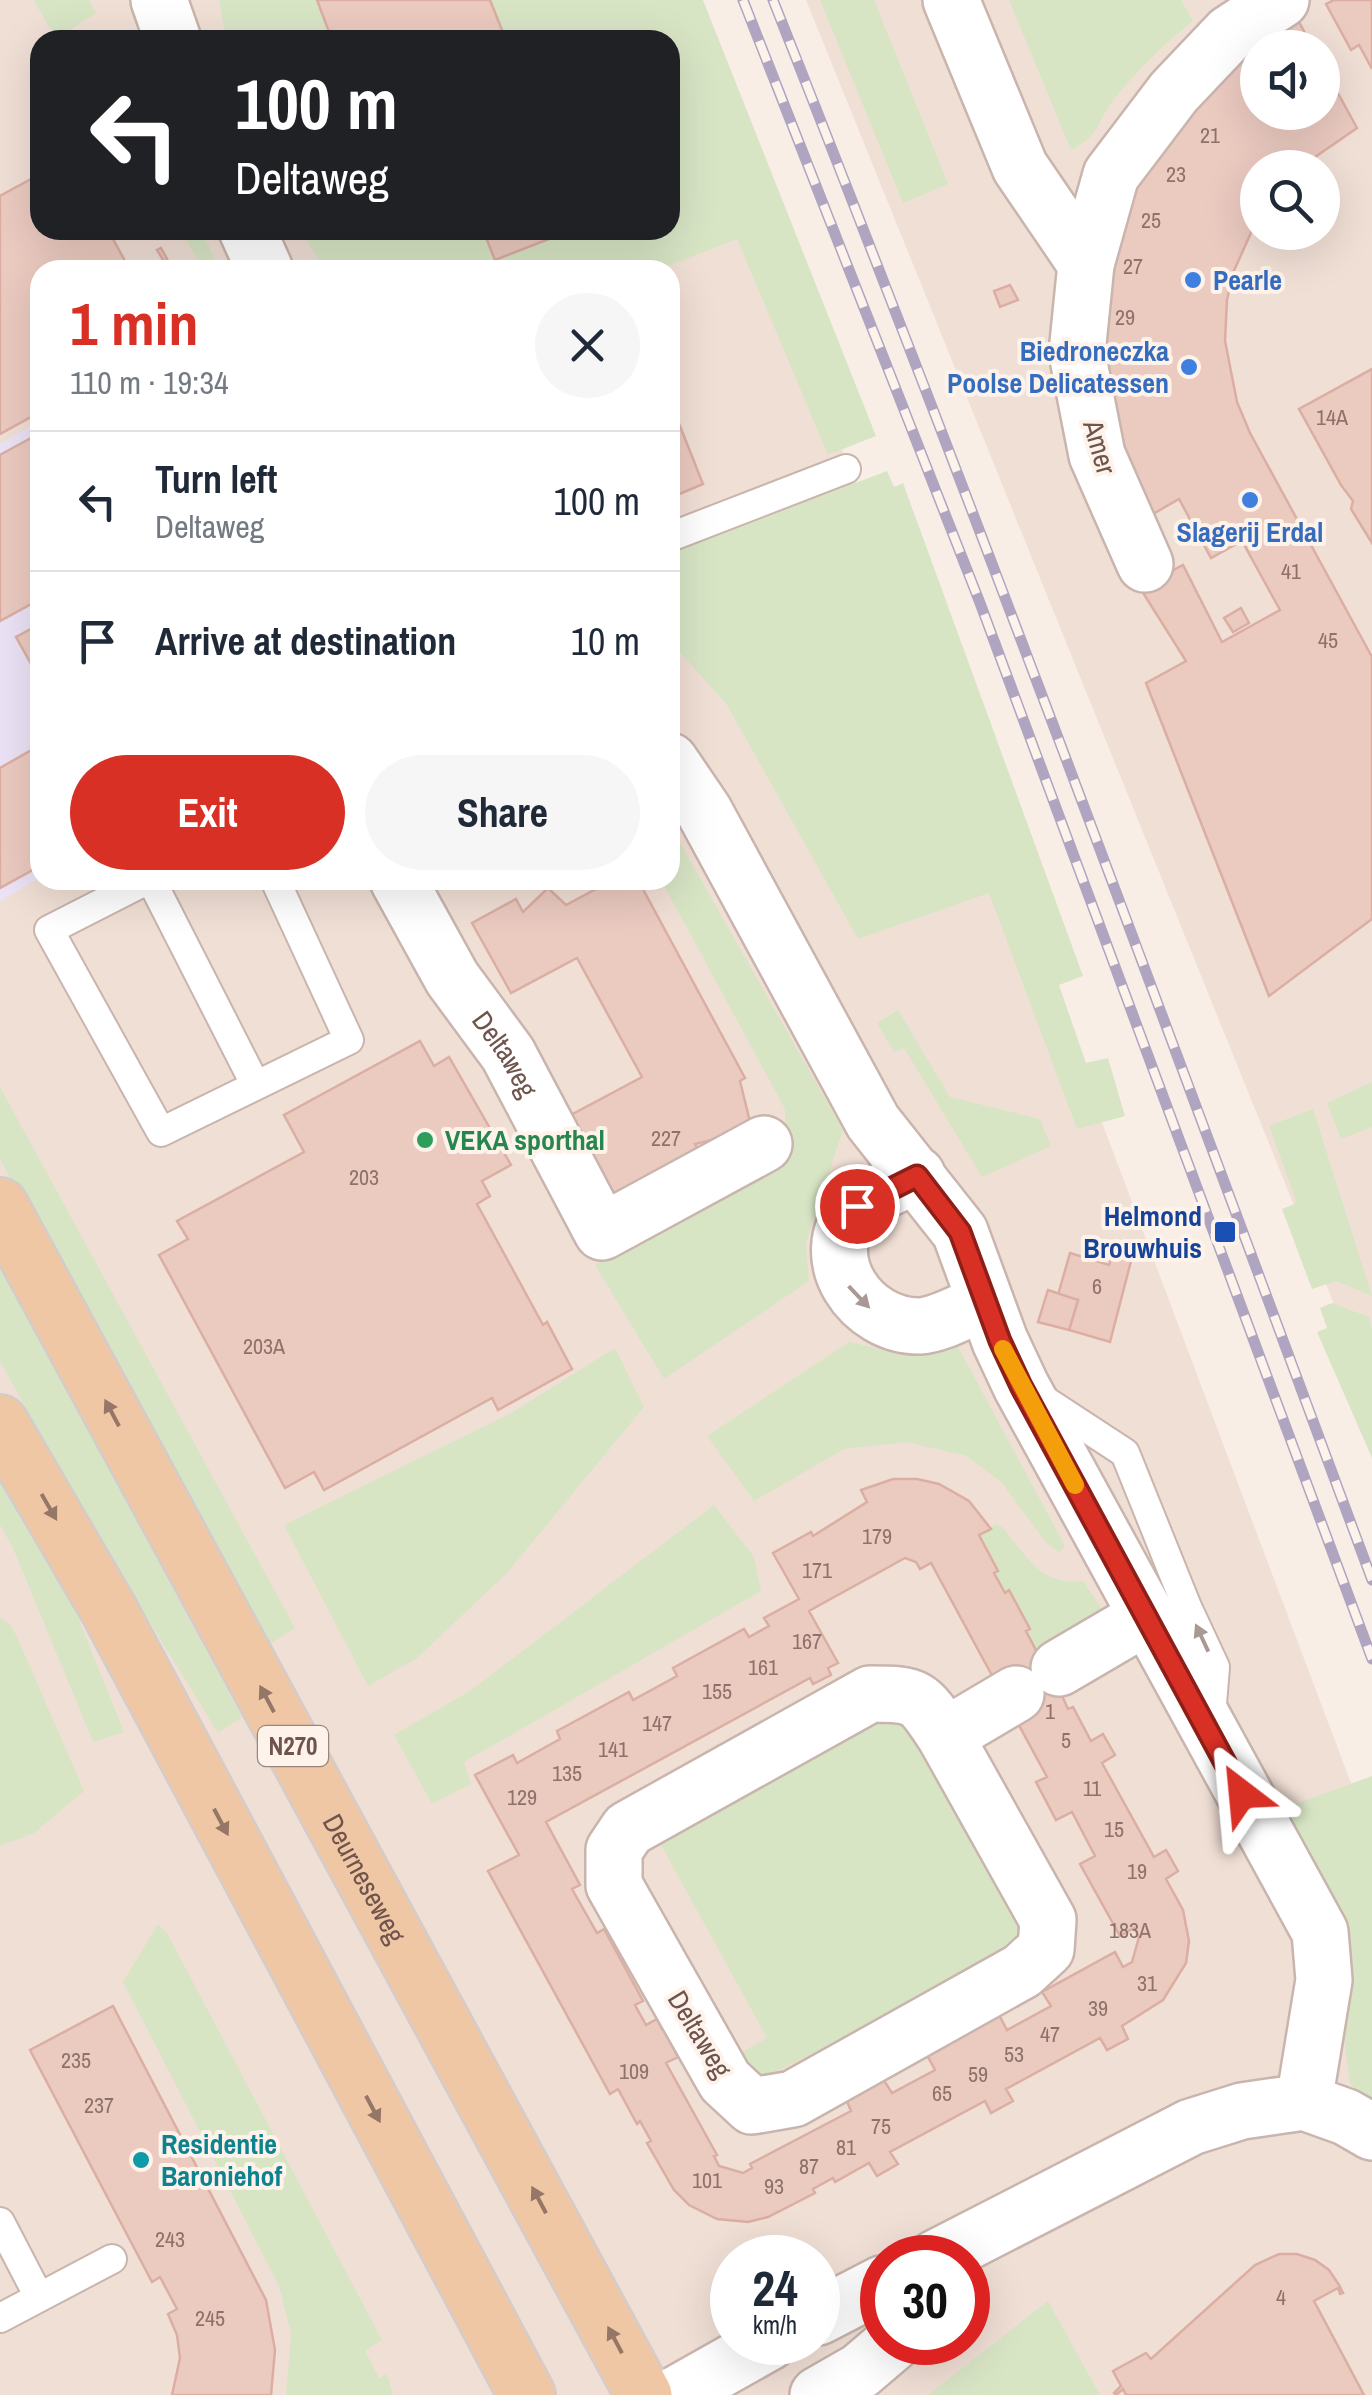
<!DOCTYPE html>
<meta charset="utf-8">
<style>
body{margin:0;font-family:"Archivo Narrow",sans-serif;background:#f6f6f7;color:#1f2937;height:100vh;display:flex;flex-direction:column;font-size:38px;white-space:nowrap}
*{box-sizing:border-box;margin:0}
p{font-size:32px;color:#747a83}
.icon{flex:none;width:55px;height:55px;fill:none;stroke:currentColor;stroke-width:2;stroke-linecap:round;stroke-linejoin:round}
.map{position:relative;flex:1;overflow:hidden}
.panel{position:absolute;left:30px;top:260px;width:650px;height:630px;display:flex;flex-direction:column;background:#fff;border-radius:30px;box-shadow:0 10px 40px #0002}
.panel>*{flex:none}
.banner{position:absolute;left:30px;top:30px;width:650px;height:210px;border-radius:30px;box-shadow:0 10px 40px #0002;background:#202124;color:#fff;overflow:hidden}
.buttons{position:absolute;left:1240px;top:30px;display:grid;gap:20px}
.buttons a{display:grid;place-items:center;width:100px;height:100px;border-radius:50%;background:#fff;box-shadow:0 10px 40px #0002;font-size:50px}
.speed{position:absolute;left:710px;top:2235px;display:flex;gap:20px;font-size:50px;font-weight:700;text-align:center}
.speed>*{display:grid;place-content:center;width:130px;height:130px;border-radius:50%;background:#fff;box-shadow:0 10px 40px #0002;line-height:1}
.speed small{font-size:25px;font-weight:400}
.speed .limit{border:15px solid #d22;background:#fff;color:#111}
.pin{position:absolute;display:grid;place-items:center;width:85px;height:85px;color:#fff;margin:-42px;border:5px solid #fff;border-radius:50%;box-shadow:0 2px 10px #0007}
.me{position:absolute;width:110px;margin:-55px;rotate:331deg;stroke-linejoin:round;filter:drop-shadow(0 0 8px #0008)}
.turn{display:flex;align-items:center;gap:35px;height:210px;padding:0 40px;font-size:45px}
.turn .icon{width:130px;height:130px;stroke-width:2.5}
.turn b{display:block;font-size:70px;line-height:85px}
.round{display:grid;place-items:center;flex:none;width:105px;height:105px;border-radius:52px;background:#f6f6f7}
.overview{display:flex;align-items:center;justify-content:space-between;height:170px;padding:0 40px}
h1{font-size:60px;font-weight:700;line-height:75px;color:#d93025}
.primary-button{display:flex;gap:20px;margin-top:auto;padding:20px 40px}
.primary-button a{flex:1;height:115px;border-radius:60px;background:#d93025;color:#fff;font-size:40px;font-weight:700;line-height:115px;text-align:center}
.primary-button a+a{background:#f6f6f7;color:#1f2937}
ul{padding:0;list-style:none}
li{display:flex;align-items:center;gap:30px;height:140px;padding:0 40px;border-top:2px solid #e0e1e3}
li div{flex:1}
li b{display:block;font-size:38px}
li em{font-style:normal}
.map>svg:first-child{display:block}
.residential{fill:#f0dfd5;fill-rule:evenodd}
.education{fill:#ebe2f5}
.green{fill:#d8e5c5}
.building{fill:#ebcac0;stroke:#dcaea3;stroke-width:2.5;fill-rule:evenodd}
.lines{fill:none;stroke-linecap:round;stroke-linejoin:round}
.lane-casing{stroke:#c9b5ad;stroke-width:32}
.street-casing{stroke:#c9b5ad;stroke-width:60}
.primary-casing{stroke:#d4ccca;stroke-width:60}
.lane{stroke:#fff;stroke-width:28}
.street{stroke:#fff;stroke-width:55}
.primary{stroke:#f0c7a5;stroke-width:55}
.rail-casing{stroke:#afa5c1;stroke-width:11}
.rail{stroke:#fdf3eb;stroke-width:8;stroke-dasharray:22;stroke-linecap:butt}
.oneway{fill:#a99894}
.oneway2{fill:#967667}
.route-casing{stroke:#8d1f18;stroke-width:25}
.route{stroke:#d93025;stroke-width:18}
.slow{stroke:#f59e0b;stroke-width:18}
.shop-dot{fill:#3f7fe0;stroke:#fdf3eb;stroke-width:4}
.leisure-dot{fill:#2e9e5b;stroke:#fdf3eb;stroke-width:4}
.transit-dot{fill:#1a4fb4;stroke:#fdf3eb;stroke-width:4}
.culture-dot{fill:#0f9aa8;stroke:#fdf3eb;stroke-width:4}
.labels{text-anchor:middle;stroke-width:8;stroke-linejoin:round;paint-order:stroke}
.number-label{font-size:22px;fill:#8e726a}
.shield{fill:#fdf3eb;stroke:#9a847c;stroke-width:2.5}
.shield-label{font-size:25px;font-weight:bold;fill:#6f544d}
.shop-label{font-size:28px;font-weight:bold;fill:#366cbe;stroke:#fdf3eb;text-anchor:start}
.street-label{font-size:28px;fill:#6f544d;stroke:#fdf3eb}
.leisure-label{font-size:28px;font-weight:bold;fill:#27864d;stroke:#fdf3eb;text-anchor:start}
.transit-label{font-size:28px;font-weight:bold;fill:#164399;stroke:#fdf3eb;text-anchor:end}
.culture-label{font-size:28px;font-weight:bold;fill:#0d838f;stroke:#fdf3eb;text-anchor:start}
</style>
<div class="map">
<svg width="1372" height="2395" viewBox="0 0 1372 2395">
<rect width="100%" height="100%" fill="#f9eee5"/>
<g class="residential">
<path d="M 0,0 L 667,0 L 1031,934 L 1372,1839 L 1372,2395 L 0,2395 ZM 40,40 L 670,40 L 670,230 L 40,230 ZM 40,270 L 670,270 L 670,880 L 40,880 ZM 732,2258 L 818,2258 L 818,2342 L 732,2342 ZM 882,2258 L 968,2258 L 968,2342 L 882,2342 Z"/>
<path d="M 806,0 L 1372,0 L 1372,1398 ZM 1258,48 L 1322,48 L 1322,112 L 1258,112 ZM 1258,168 L 1322,168 L 1322,232 L 1258,232 Z"/>
</g>
<path class="education" d="M 40,421 L 40,878 L 0,901 L 0,444 Z"/>
<g class="green">
<path d="M 34,0 L 89,0 L 96,13 L 56,39 Z"/>
<path d="M 219,0 L 703,0 L 876,436 L 828,455 L 737,239 L 657,270 L 324,270 L 301,230 L 670,230 L 670,40 L 226,40 Z"/>
<path d="M 820,0 L 874,0 L 948,184 L 903,203 Z"/>
<path d="M 1009,0 L 1181,0 L 1193,21 C 1163,44 1139,69 1115,98 C 1095,123 1103,133 1071,150 Z"/>
<path d="M 181,230 L 201,230 L 220,270 L 203,270 Z"/>
<path d="M 887,471 L 894,487 L 903,483 L 1083,976 L 1059,985 L 1086,1063 L 1108,1058 L 1125,1116 L 1077,1129 L 989,893 L 858,939 L 727,705 L 670,641 L 670,553 Z"/>
<path d="M 670,825 L 843,1130 L 806,1243 L 809,1281 L 664,1379 L 595,1265 L 770,1163 L 785,1141 L 785,1109 L 661,880 L 670,880 Z"/>
<path d="M 898,1010 L 950,1097 L 1040,1119 L 1051,1146 L 982,1177 L 904,1048 L 894,1052 L 877,1023 Z"/>
<path d="M 1372,1082 L 1372,1127 L 1341,1139 L 1327,1103 Z"/>
<path d="M 0,1087 L 295,1628 L 264,1648 L 0,1159 Z"/>
<path d="M 1313,1109 L 1372,1296 L 1336,1281 L 1312,1289 L 1282,1209 L 1297,1203 L 1269,1126 Z"/>
<path d="M 0,1266 L 242,1717 L 218,1733 L 95,1533 L 0,1361 Z"/>
<path d="M 1332,1303 L 1369,1317 L 1372,1329 L 1372,1458 L 1317,1332 L 1327,1328 L 1320,1308 Z"/>
<path d="M 849,1342 L 908,1355 L 956,1343 L 1065,1546 L 1059,1552 L 1047,1544 L 1002,1483 L 967,1456 L 906,1442 L 844,1449 L 754,1501 L 707,1436 Z"/>
<path d="M 615,1348 L 644,1407 L 507,1573 L 417,1658 L 368,1686 L 284,1525 L 511,1413 Z"/>
<path d="M 0,1452 L 41,1526 L 124,1732 L 93,1742 L 13,1548 L 0,1525 Z"/>
<path d="M 714,1505 L 754,1557 L 761,1591 L 464,1762 L 471,1784 L 432,1804 L 394,1735 L 470,1691 Z"/>
<path d="M 995,1524 L 1002,1527 C 1028,1557 1039,1585 1083,1581 L 1104,1612 L 1037,1652 L 1026,1631 L 1030,1629 L 1009,1591 L 1005,1593 L 994,1573 L 998,1570 L 979,1535 Z"/>
<path d="M 0,1618 L 10,1624 L 18,1639 L 84,1791 L 34,1833 L 0,1846 Z"/>
<path d="M 879,1708 L 914,1725 L 1027,1934 L 1018,1953 L 763,2078 L 748,2070 L 740,2053 L 767,2038 L 655,1834 Z"/>
<path d="M 1372,1776 L 1372,2104 L 1350,2084 L 1336,1973 L 1282,1809 Z"/>
<path d="M 158,1924 L 167,1933 L 382,2340 L 365,2351 L 379,2378 L 387,2374 L 393,2395 L 286,2395 L 291,2334 L 279,2286 L 123,1982 Z"/>
<path d="M 1048,2301 L 1100,2395 L 928,2395 Z"/>
</g>
<g class="building">
<path d="M 317,0 L 490,0 L 506,40 L 332,40 Z"/>
<path d="M 1334,0 L 1372,0 L 1372,69 L 1359,45 L 1351,50 L 1326,4 Z"/>
<path d="M 1298,20 L 1313,48 L 1258,48 L 1258,112 L 1322,112 L 1322,64 L 1357,128 L 1299,168 L 1258,168 L 1258,217 L 1233,273 L 1227,300 L 1225,341 L 1237,402 L 1250,433 L 1372,657 L 1372,919 L 1269,996 L 1146,683 L 1186,661 L 1140,588 L 1183,565 L 1222,642 L 1280,610 L 1242,541 L 1211,558 L 1179,499 L 1153,514 L 1121,447 L 1102,341 L 1104,287 L 1135,184 L 1235,59 Z"/>
<path d="M 40,174 L 40,230 L 108,230 L 130,270 L 40,270 L 40,412 L 0,434 L 0,196 Z"/>
<path d="M 483,230 L 572,230 L 495,260 Z"/>
<path d="M 161,248 L 173,270 L 152,270 L 165,263 L 157,250 Z"/>
<path d="M 1010,285 L 1018,300 L 1000,307 L 994,291 Z"/>
<path d="M 1372,369 L 1372,543 L 1351,509 L 1353,501 L 1341,485 L 1299,409 Z"/>
<path d="M 670,401 L 703,484 L 670,498 Z"/>
<path d="M 40,433 L 40,607 L 37,601 L 0,621 L 0,455 Z"/>
<path d="M 1241,608 L 1249,623 L 1233,632 L 1224,618 Z"/>
<path d="M 40,624 L 40,680 L 16,637 Z"/>
<path d="M 35,748 L 40,757 L 40,866 L 0,888 L 0,768 Z"/>
<path d="M 613,880 L 638,880 L 745,1078 L 740,1081 L 752,1130 L 695,1144 L 698,1149 L 612,1195 L 569,1116 L 642,1077 L 577,958 L 511,993 L 472,923 L 516,899 L 523,912 L 548,888 L 566,905 Z"/>
<path d="M 420,1041 L 434,1066 L 449,1057 L 511,1165 L 482,1181 L 490,1196 L 477,1204 L 543,1325 L 547,1322 L 572,1369 L 498,1410 L 492,1398 L 324,1490 L 314,1472 L 285,1488 L 159,1255 L 188,1239 L 177,1221 L 304,1152 L 284,1115 Z"/>
<path d="M 1070,1253 L 1109,1265 L 1112,1255 L 1131,1261 L 1110,1342 L 1069,1330 L 1078,1300 L 1058,1295 Z"/>
<path d="M 1048,1290 L 1078,1300 L 1069,1330 L 1038,1322 Z"/>
<path d="M 893,1479 L 917,1479 L 939,1484 L 969,1501 L 991,1529 L 979,1535 L 998,1571 L 994,1573 L 1005,1593 L 1009,1590 L 1030,1629 L 1026,1631 L 1037,1652 L 1041,1649 L 1068,1709 L 1073,1707 L 1091,1741 L 1103,1734 L 1115,1755 L 1102,1763 L 1154,1857 L 1166,1850 L 1178,1871 L 1166,1879 L 1183,1910 L 1189,1941 L 1186,1963 L 1163,2000 L 1122,2026 L 1128,2039 L 1107,2050 L 1100,2038 L 1006,2089 L 1013,2101 L 991,2113 L 985,2101 L 890,2152 L 898,2164 L 877,2176 L 869,2163 L 835,2182 L 833,2178 L 813,2189 L 815,2193 L 768,2217 L 748,2222 L 717,2219 L 689,2205 L 674,2190 L 647,2143 L 651,2141 L 640,2121 L 637,2124 L 618,2089 L 610,2094 L 488,1871 L 519,1855 L 475,1775 L 513,1755 L 517,1763 L 560,1739 L 557,1731 L 629,1692 L 633,1700 L 677,1676 L 673,1668 L 744,1629 L 749,1637 L 769,1626 L 764,1618 L 799,1599 L 773,1553 L 811,1532 L 813,1536 L 867,1502 L 861,1490 ZM 905,1558 L 916,1562 L 920,1569 L 931,1563 L 1047,1777 L 1036,1782 L 1056,1820 L 1072,1812 L 1095,1856 L 1080,1864 L 1120,1936 L 1134,1928 L 1139,1937 L 1132,1962 L 1123,1967 L 1115,1952 L 1042,1992 L 1051,2006 L 1007,2030 L 999,2015 L 927,2055 L 935,2070 L 892,2093 L 883,2079 L 846,2099 L 851,2111 L 750,2164 L 752,2168 L 743,2173 L 719,2166 L 714,2156 L 717,2155 L 666,2063 L 678,2057 L 673,2047 L 678,2043 L 668,2026 L 662,2029 L 657,2019 L 646,2025 L 635,2005 L 643,2001 L 604,1929 L 597,1933 L 572,1889 L 580,1885 L 546,1822 L 810,1678 L 813,1684 L 831,1675 L 828,1668 L 838,1663 L 809,1611 Z"/>
<path d="M 113,2006 L 266,2300 L 275,2350 L 271,2395 L 172,2395 L 180,2358 L 177,2335 L 168,2314 L 177,2309 L 160,2277 L 152,2282 L 30,2050 Z"/>
<path d="M 1279,2254 L 1297,2254 L 1315,2260 L 1329,2270 L 1339,2285 L 1343,2293 L 1340,2294 L 1338,2288 L 1314,2301 L 1364,2395 L 1126,2395 L 1123,2389 L 1116,2395 L 1114,2393 L 1121,2386 L 1113,2371 L 1146,2353 L 1151,2359 L 1255,2265 Z"/>
</g>
<g class="lines">
<defs>
<g id="lane">
<path d="M 670,537 L 846,469"/>
<path d="M 147,880 L 49,930 L 161,1132 L 349,1040 L 275,880"/>
<path d="M 151,880 L 255,1084"/>
<path d="M 1041,1398 L 1125,1453 L 1187,1607 L 1215,1667 L 1211,1716"/>
<path d="M 0,2222 L 39,2297"/>
<path d="M 0,2318 L 112,2259"/>
</g>
<g id="street">
<path d="M 159,0 L 173,40"/>
<path d="M 951,0 L 1020,167 L 1086,264"/>
<path d="M 247,230 L 265,270"/>
<path d="M 1145,564 L 1097,455 L 1077,353 L 1086,264 L 1111,175 L 1174,92 L 1230,33 L 1281,0"/>
<path d="M 670,761 L 704,811 L 873,1122 L 960,1232 L 1000,1341 L 1021,1386 L 1320,1932 L 1324,1980 L 1304,2102"/>
<path id="s1" d="M 398,880 L 452,978 L 508,1054 L 602,1232 L 764,1144"/>
<path d="M 917,1175 C 902,1183 866,1196 856,1208 C 813,1258 861,1327 920,1326 C 940,1325 966,1309 985,1302"/>
<path d="M 1059,1668 L 1146,1617"/>
<path d="M 945,1736 L 1048,1920 L 1046,1949 L 1022,1971 L 793,2099 L 752,2106 L 725,2081 L 614,1885 L 614,1850 L 628,1829 L 870,1694 C 918,1694 919,1696 945,1736 L 1016,1694"/>
<path d="M 936,2258 L 1191,2127 L 1242,2111 L 1304,2102 L 1346,2117 L 1372,2132"/>
<path d="M 818,2317 L 882,2284"/>
<path d="M 675,2395 L 769,2342"/>
<path d="M 818,2395 L 860,2371 L 894,2342"/>
</g>
<g id="primary">
<path id="s2" d="M 0,1206 L 644,2395"/>
<path d="M 0,1423 L 110,1612 L 527,2395"/>
</g>
</defs>
<use href="#lane" class="lane-casing"/>
<use href="#street" class="street-casing"/>
<use href="#primary" class="primary-casing"/>
<use href="#lane" class="lane"/>
<use href="#street" class="street"/>
<use href="#primary" class="primary"/>
<defs>
<g id="rail">
<path d="M 743,0 L 980,603 L 1372,1659"/>
<path d="M 773,0 C 981,523 1176,1052 1372,1580"/>
</g>
</defs>
<use href="#rail" class="rail-casing"/>
<use href="#rail" class="rail"/>
</g>
<defs><path id="oneway-solid" d="M-6-.8H1V-3.2L6.5 0L1 3.2V.8H-6Z" transform="scale(2.5)"/></defs>
<g class="oneway">
<use href="#oneway-solid" transform="translate(859 1297) rotate(46)"/>
<use href="#oneway-solid" transform="translate(1202 1638) rotate(-115)"/>
</g>
<g class="oneway2">
<use href="#oneway-solid" transform="translate(112 1413) rotate(-118)"/>
<use href="#oneway-solid" transform="translate(49 1507) rotate(60)"/>
<use href="#oneway-solid" transform="translate(267 1699) rotate(-118)"/>
<use href="#oneway-solid" transform="translate(221 1822) rotate(62)"/>
<use href="#oneway-solid" transform="translate(373 2109) rotate(62)"/>
<use href="#oneway-solid" transform="translate(539 2200) rotate(-118)"/>
<use href="#oneway-solid" transform="translate(615 2340) rotate(-118)"/>
</g>
<g class="lines">
<defs>
<path id="route" d="M 857,1206 L 917,1176 L 960,1232 L 1000,1341 L 1021,1386 L 1242,1794"/>
</defs>
<use href="#route" class="route-casing"/>
<use href="#route" class="route"/>
<path class="slow" d="M 1003,1349 L 1075,1485"/>
</g>
<g class="shop-dot">
<circle cx="1193" cy="280" r="10"/>
<circle cx="1189" cy="367" r="10"/>
<circle cx="1250" cy="500" r="10"/>
</g>
<circle class="leisure-dot" cx="425" cy="1140" r="10"/>
<rect class="transit-dot" x="1213" y="1220" width="24" height="24" rx="5"/>
<circle class="culture-dot" cx="141" cy="2160" r="10"/>
<g class="labels">
<g class="number-label">
<text x="1210" y="143">21</text>
<text x="1176" y="182">23</text>
<text x="1151" y="228">25</text>
<text x="1133" y="274">27</text>
<text x="1125" y="325">29</text>
<text x="1332" y="425">14A</text>
<text x="1291" y="579">41</text>
<text x="1328" y="648">45</text>
<text x="666" y="1146">227</text>
<text x="364" y="1185">203</text>
<text x="1097" y="1294">6</text>
<text x="264" y="1354">203A</text>
<text x="877" y="1544">179</text>
<text x="817" y="1578">171</text>
<text x="807" y="1649">167</text>
<text x="763" y="1675">161</text>
<text x="717" y="1699">155</text>
<text x="1050" y="1719">1</text>
<text x="657" y="1731">147</text>
<text x="1066" y="1748">5</text>
<text x="613" y="1757">141</text>
<text x="567" y="1781">135</text>
<text x="1092" y="1796">11</text>
<text x="522" y="1805">129</text>
<text x="1114" y="1837">15</text>
<text x="1137" y="1879">19</text>
<text x="1130" y="1938">183A</text>
<text x="1147" y="1991">31</text>
<text x="1098" y="2016">39</text>
<text x="1050" y="2042">47</text>
<text x="1014" y="2062">53</text>
<text x="76" y="2068">235</text>
<text x="634" y="2079">109</text>
<text x="978" y="2082">59</text>
<text x="942" y="2101">65</text>
<text x="99" y="2113">237</text>
<text x="881" y="2134">75</text>
<text x="846" y="2155">81</text>
<text x="809" y="2174">87</text>
<text x="707" y="2188">101</text>
<text x="774" y="2194">93</text>
<text x="170" y="2247">243</text>
<text x="1281" y="2305">4</text>
<text x="210" y="2326">245</text>
</g>
<rect class="shield" x="258" y="1726" width="70" height="40" rx="8"/>
<g class="shield-label">
<text x="293" y="1755">N270</text>
</g>
<g class="shop-label">
<text x="1213" y="290">Pearle</text>
<text x="1169" y="361" text-anchor="end">Biedroneczka<tspan x="1169" dy="32">Poolse Delicatessen</tspan></text>
<text x="1250" y="542" text-anchor="middle">Slagerij Erdal</text>
</g>
<g class="street-label">
<text transform="translate(1100 447) rotate(74)" y="10">Amer</text>
<text dy="10" stroke="none"><textPath href="#s1" startOffset="205">Deltaweg</textPath></text>
<text dy="10" stroke="none"><textPath href="#s2" startOffset="765">Deurneseweg</textPath></text>
<text transform="translate(700 2034) rotate(59)" y="10">Deltaweg</text>
</g>
<g class="leisure-label">
<text x="445" y="1150">VEKA sporthal</text>
</g>
<g class="transit-label">
<text x="1202" y="1226">Helmond<tspan x="1202" dy="32">Brouwhuis</tspan></text>
</g>
<g class="culture-label">
<text x="161" y="2154">Residentie<tspan x="161" dy="32">Baroniehof</tspan></text>
</g>
</g>
</svg>
<div class="buttons">
<a><svg class="icon" aria-label="sound" viewBox="0 0 24 24"><path d="M4 9h4l5-4v14l-5-4H4zM17 9q2 3 0 6"/></svg></a>
<a><svg class="icon" aria-label="search" viewBox="0 0 24 24"><circle cx="10" cy="10" r="6"/><path d="M15 15l6 6"/></svg></a>
</div>
<div class="speed"><div>24<small>km/h</small></div><div class="limit">30</div></div>
<div class="pin" style="left:857px;top:1206px;background:#d93025"><svg class="icon" aria-label="arrive" viewBox="0 0 24 24"><path d="M6 21V4h12l-3 4 3 4H6"/></svg></div>
<svg class="me" style="left:1242px;top:1794px" viewBox="-20 -20 40 40"><path d="M0-17L14 15 0 8-14 15z" fill="#d93025" stroke="#fff" stroke-width="4"/></svg>
<div class="banner">
<div class="turn"><svg class="icon" aria-label="left" viewBox="0 0 24 24"><path d="M17 20v-9H6M10 6l-5 5 5 5"/></svg><div><b>100 m</b>Deltaweg</div></div>
</div>
<section class="panel">
<div class="overview"><div><h1>1 min</h1><p>110 m · 19:34</p></div><a class="round"><svg class="icon" aria-label="close" viewBox="0 0 24 24"><path d="M6 6l12 12M18 6L6 18"/></svg></a></div>
<ul>
<li><svg class="icon" aria-label="left" viewBox="0 0 24 24"><path d="M17 20v-9H6M10 6l-5 5 5 5"/></svg><div><b>Turn left</b><p>Deltaweg</p></div><em>100 m</em></li>
<li><svg class="icon" aria-label="arrive" viewBox="0 0 24 24"><path d="M6 21V4h12l-3 4 3 4H6"/></svg><div><b>Arrive at destination</b></div><em>10 m</em></li>
</ul>
<div class="primary-button"><a>Exit</a><a>Share</a></div>
</section>
</div>
